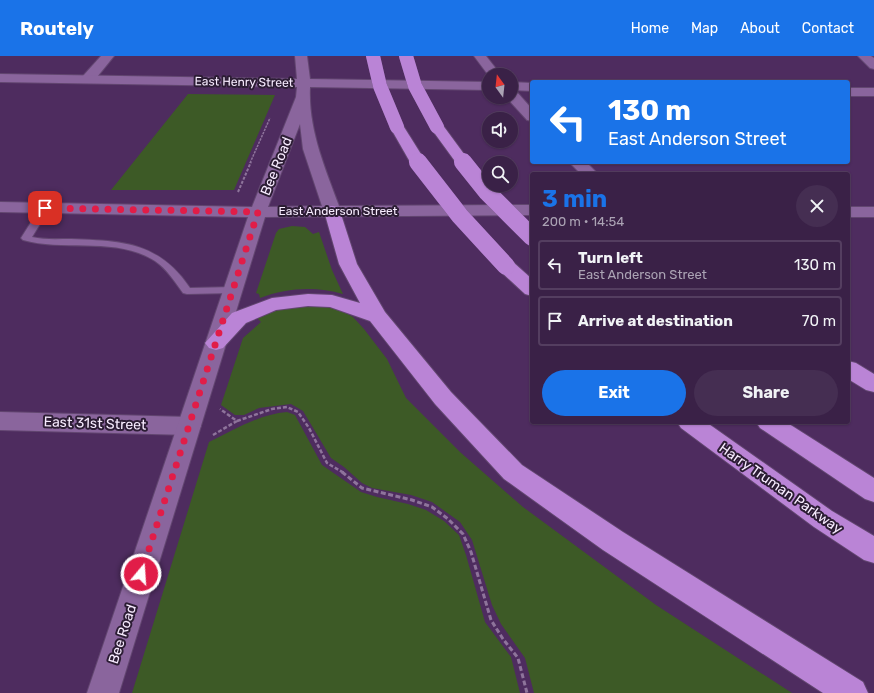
<!DOCTYPE html>
<meta charset="utf-8">
<style>
body{margin:0;font-family:Rubik,sans-serif;background:#452e52;color:#f1f3f6;height:100vh;display:flex;flex-direction:column;font-size:15px;white-space:nowrap}
*{box-sizing:border-box;margin:0}
p{font-size:13px;color:#aba3b4}
.icon{flex:none;width:22px;height:22px;fill:none;stroke:currentColor;stroke-width:2;stroke-linecap:round;stroke-linejoin:round}
.map{position:relative;flex:1;overflow:hidden}
.details{position:absolute;left:530px;top:116px;width:320px;height:252px;display:flex;flex-direction:column;background:#3a2147;border-radius:4px;box-shadow:0 1px 3px #0004,0 0 0 1px #543e60}
.details>*{flex:none}
.banner{position:absolute;left:530px;top:24px;width:320px;height:84px;border-radius:4px;box-shadow:0 1px 3px #0004,0 0 0 1px #543e60;background:#1a73e8;color:#fff;overflow:hidden}
.needle{width:26px;rotate:345deg}
.fabs{position:absolute;left:482px;top:12px;display:grid;gap:8px}
.fabs a{display:grid;place-items:center;width:36px;height:36px;border-radius:50%;background:#3a2147;box-shadow:0 1px 3px #0004,0 0 0 1px #543e60;font-size:20px}
.pin{position:absolute;display:grid;place-items:center;width:34px;height:34px;color:#fff;margin:-17px;border-radius:8px;box-shadow:0 2px 6px #0006}
.me{position:absolute;width:44px;margin:-22px;rotate:18deg;stroke-linejoin:round;filter:drop-shadow(0 0 3px #0008)}
.turn{display:flex;align-items:center;gap:14px;height:84px;padding:0 12px;font-size:18px}
.turn .icon{width:52px;height:52px;stroke-width:2.5}
.turn b{display:block;font-size:28px;line-height:34px}
.round{display:grid;place-items:center;flex:none;width:42px;height:42px;border-radius:21px;background:#452e52}
.summary{display:flex;align-items:center;justify-content:space-between;height:68px;padding:0 12px}
h1{font-size:24px;font-weight:700;line-height:30px;color:#1a73e8}
.cta{display:flex;gap:8px;margin-top:auto;padding:8px 12px}
.cta a{flex:1;height:46px;border-radius:24px;background:#1a73e8;color:#fff;font-size:16px;font-weight:700;line-height:46px;text-align:center}
.cta a+a{background:#452e52;color:#f1f3f6}
ul{padding:0;list-style:none}
li{display:flex;align-items:center;gap:12px;height:50px;margin:0 8px 6px;padding:0 4px;border:2px solid #543e60;border-radius:4px}
li div{flex:1}
li b{display:block;font-size:15px}
li em{font-style:normal}
header{display:flex;align-items:center;gap:24px;box-sizing:border-box;height:56px;padding:0 20px;background:#1a73e8;color:#fff}
header strong{font-size:19px}
nav{display:flex;gap:22px;margin-inline-start:auto;font-size:14px}
.map>svg:first-child{display:block}
.green{fill:#3d5a26}
.lines{fill:none;stroke-linecap:round;stroke-linejoin:round}
.lane-casing{stroke:#624670;stroke-width:2}
.street-casing{stroke:#624670;stroke-width:2}
.secondary-casing{stroke:#624670;stroke-width:2}
.highway-casing{stroke:#624670;stroke-width:2}
.path-far3{stroke:#8e749b;stroke-width:1.5;stroke-dasharray:2.5 1;stroke-linecap:butt}
.path-far2{stroke:#8e749b;stroke-width:2;stroke-dasharray:3 1.5;stroke-linecap:butt}
.path-far1{stroke:#8e749b;stroke-width:2.5;stroke-dasharray:4 2;stroke-linecap:butt}
.path{stroke:#8e749b;stroke-width:3;stroke-dasharray:5 2.5;stroke-linecap:butt}
.lane{fill:#8a659d;fill-rule:evenodd}
.street{fill:#8a659d;fill-rule:evenodd}
.secondary{fill:#8a659d;fill-rule:evenodd}
.highway{fill:#ba84d6;fill-rule:evenodd}
.highway-bridge-far1-casing{stroke:#624670;stroke-width:14;stroke-linecap:butt}
.highway-bridge-casing{stroke:#624670;stroke-width:18;stroke-linecap:butt}
.highway-bridge-far1{stroke:#ba84d6;stroke-width:14}
.highway-bridge{stroke:#ba84d6;stroke-width:18}
.route{stroke:#e11d48;stroke-width:7;stroke-dasharray:0 12.6}
.labels{text-anchor:middle;stroke-width:4;stroke-linejoin:round;paint-order:stroke}
.far-street-label{font-size:12px;fill:#f8ecff;stroke:#2c1d34}
.street-label{font-size:14px;fill:#f8ecff;stroke:#2c1d34}
</style>
<header>
<strong>Routely</strong>
<nav><a>Home</a><a>Map</a><a>About</a><a>Contact</a></nav>
</header>
<div class="map">
<svg width="874" height="637" viewBox="0 0 874 637">
<rect width="100%" height="100%" fill="#4e2c5f"/>
<g class="green">
<path d="M 188,38 L 275,39 L 234,134 L 111,134 Z"/>
<path d="M 292,170 L 305,171 L 313,178 L 319,176 L 332,214 L 343,238 C 315,230 287,232 260,242 L 259,238 L 256,237 L 276,177 L 279,173 Z"/>
<path d="M 305,248 L 335,251 L 353,261 L 364,273 L 387,303 L 406,342 L 460,396 L 523,451 L 656,549 L 792,637 L 534,637 L 525,602 L 501,568 L 492,549 L 472,484 L 460,466 L 432,446 L 411,439 L 372,432 L 362,427 L 344,411 L 331,402 L 303,355 L 291,348 L 259,352 L 244,359 L 235,359 L 221,349 L 243,282 L 261,266 L 257,262 C 272,253 288,251 305,248 Z"/>
<path d="M 287,356 L 295,359 L 322,409 L 361,436 L 377,441 L 408,448 L 426,454 L 444,465 L 459,479 L 466,499 L 485,566 L 511,601 L 520,637 L 132,637 L 209,386 C 234,374 260,358 287,356 Z"/>
</g>
<g class="lines">
<defs>
<path id="lane" d="M 45,149 L 50,152 L 32,181 C 44,184 58,183 71,183 C 123,185 159,186 190,232 L 233,231 L 238,234 L 233,237 L 187,238 L 183,237 C 175,226 167,213 155,205 C 116,180 65,196 23,184 L 21,182 L 40,152 Z"/>
<g id="street">
<path d="M 101,0 L 114,0 L 93,26 L 83,26 L 82,23 L 83,20 Z"/>
<path d="M 858,0 L 871,0 L 874,2 L 874,13 L 870,12 Z"/>
<path d="M 0,356 L 189,361 L 197,364 L 201,370 L 197,376 L 189,379 L 0,374 Z"/>
</g>
<g id="secondary">
<path d="M 295,0 L 307,0 L 310,23 L 489,26 L 489,34 L 310,31 C 308,73 325,112 339,150 L 532,149 L 532,159 L 265,161 L 119,637 L 87,637 L 248,161 L 0,156 L 0,146 L 252,151 L 296,41 L 297,31 L 0,26 L 0,18 L 297,23 ZM 300,68 L 303,93 L 322,150 L 268,151 Z"/>
<path d="M 474,0 L 486,0 L 501,19 L 489,20 Z"/>
<path d="M 511,26 L 532,27 L 532,35 L 511,34 Z"/>
<rect x="848" y="32" width="26" height="8"/>
<path d="M 511,34 L 516,35 L 532,53 L 532,65 L 527,64 L 506,41 L 511,41 Z"/>
<path d="M 569,106 L 586,106 L 598,118 L 581,118 Z"/>
<rect x="848" y="151" width="26" height="10"/>
</g>
<g id="highway">
<path d="M 397,67 L 402,68 L 404,71 L 426,106 L 423,109 L 418,111 L 413,109 L 410,106 L 390,71 L 392,68 Z"/>
<path d="M 437,67 L 442,68 L 467,102 L 470,105 L 467,108 L 462,110 L 457,108 L 430,71 L 432,68 Z"/>
<path d="M 332,150 L 338,151 L 340,155 L 357,208 L 385,256 L 451,336 L 522,409 L 623,476 L 863,626 L 868,637 L 823,637 L 603,494 L 504,423 L 435,348 L 370,265 L 330,251 L 308,250 L 276,254 L 246,267 L 223,292 L 216,294 L 209,292 L 205,287 L 232,257 L 272,242 L 308,238 L 332,239 L 360,247 L 339,208 L 324,155 L 326,151 Z"/>
<path d="M 506,204 L 513,206 L 532,223 L 532,240 L 525,238 L 499,214 L 497,210 L 499,206 Z"/>
<path d="M 848,305 L 856,307 L 874,318 L 874,336 L 866,334 L 848,323 Z"/>
<path d="M 677,366 L 706,366 L 832,455 L 874,480 L 874,507 L 864,504 L 814,471 L 681,372 Z"/>
<path d="M 756,366 L 786,366 L 874,422 L 874,446 L 865,443 L 760,372 Z"/>
</g>
</defs>
<use href="#lane" class="lane-casing"/>
<use href="#street" class="street-casing"/>
<use href="#secondary" class="secondary-casing"/>
<use href="#highway" class="highway-casing"/>
<path class="path-far3" d="M 250,107 L 270,62"/>
<path class="path-far2" d="M 238,136 L 251,106"/>
<g class="path-far1">
<path d="M 237,365 L 272,353 L 287,351 L 298,356 L 309,372 L 327,407 L 344,417"/>
<path d="M 213,379 L 237,365 L 220,353"/>
</g>
<path class="path" d="M 342,416 L 362,432 L 412,444 L 432,451 L 448,463 L 463,478 L 471,496 L 491,564 L 503,583 L 518,602 L 527,637"/>
<use href="#lane" class="lane"/>
<use href="#street" class="street"/>
<use href="#secondary" class="secondary"/>
<use href="#highway" class="highway"/>
<defs>
<g id="highway-bridge-far1">
<path d="M 373,0 L 380,30 L 397,71"/>
<path d="M 406,0 L 415,30 L 437,71"/>
<path d="M 462,105 L 464,107"/>
<path d="M 418,106 L 419,107"/>
</g>
<g id="highway-bridge">
<path d="M 418,106 L 460,160 L 506,210"/>
<path d="M 463,106 L 487,136 L 532,181"/>
</g>
</defs>
<use href="#highway-bridge-far1" class="highway-bridge-far1-casing"/>
<use href="#highway-bridge" class="highway-bridge-casing"/>
<use href="#highway-bridge-far1" class="highway-bridge-far1"/>
<use href="#highway-bridge" class="highway-bridge"/>
</g>
<g class="lines">
<path class="route" d="M 45,152 L 258,156 L 141,518"/>
</g>
<g class="labels">
<g class="far-street-label">
<text transform="translate(244 26) rotate(1)" y="4">East Henry Street</text>
<text x="338" y="159">East Anderson Street</text>
</g>
<g class="street-label">
<text transform="translate(276 110) rotate(-68)" y="5">Bee Road</text>
<text transform="translate(95 367) rotate(2)" y="5">East 31st Street</text>
<text transform="translate(781 432) rotate(35)" y="5">Harry Truman Parkway</text>
<text transform="translate(122 578) rotate(-72)" y="5">Bee Road</text>
</g>
</g>
</svg>
<div class="fabs">
<a><svg class="needle" viewBox="-14 -14 28 28"><path d="M0-13l5 13h-10z" fill="#e53935"/><path d="M0 13l5-13h-10z" fill="#aba3b4"/></svg></a>
<a><svg class="icon" aria-label="sound" viewBox="0 0 24 24"><path d="M4 9h4l5-4v14l-5-4H4zM17 9q2 3 0 6"/></svg></a>
<a><svg class="icon" aria-label="search" viewBox="0 0 24 24"><circle cx="10" cy="10" r="6"/><path d="M15 15l6 6"/></svg></a>
</div>
<div class="pin" style="left:45px;top:152px;background:#d93025"><svg class="icon" aria-label="arrive" viewBox="0 0 24 24"><path d="M6 21V4h12l-3 4 3 4H6"/></svg></div>
<svg class="me" style="left:141px;top:518px" viewBox="-20 -20 40 40"><circle r="17" fill="#e11d48" stroke="#fff" stroke-width="3"/><path d="M0-11L8 9 0 5-8 9z" fill="#fff"/></svg>
<div class="banner">
<div class="turn"><svg class="icon" aria-label="left" viewBox="0 0 24 24"><path d="M17 20v-9H6M10 6l-5 5 5 5"/></svg><div><b>130 m</b>East Anderson Street</div></div>
</div>
<section class="details">
<div class="summary"><div><h1>3 min</h1><p>200 m · 14:54</p></div><a class="round"><svg class="icon" aria-label="close" viewBox="0 0 24 24"><path d="M6 6l12 12M18 6L6 18"/></svg></a></div>
<ul>
<li><svg class="icon" aria-label="left" viewBox="0 0 24 24"><path d="M17 20v-9H6M10 6l-5 5 5 5"/></svg><div><b>Turn left</b><p>East Anderson Street</p></div><em>130 m</em></li>
<li><svg class="icon" aria-label="arrive" viewBox="0 0 24 24"><path d="M6 21V4h12l-3 4 3 4H6"/></svg><div><b>Arrive at destination</b></div><em>70 m</em></li>
</ul>
<div class="cta"><a>Exit</a><a>Share</a></div>
</section>
</div>
